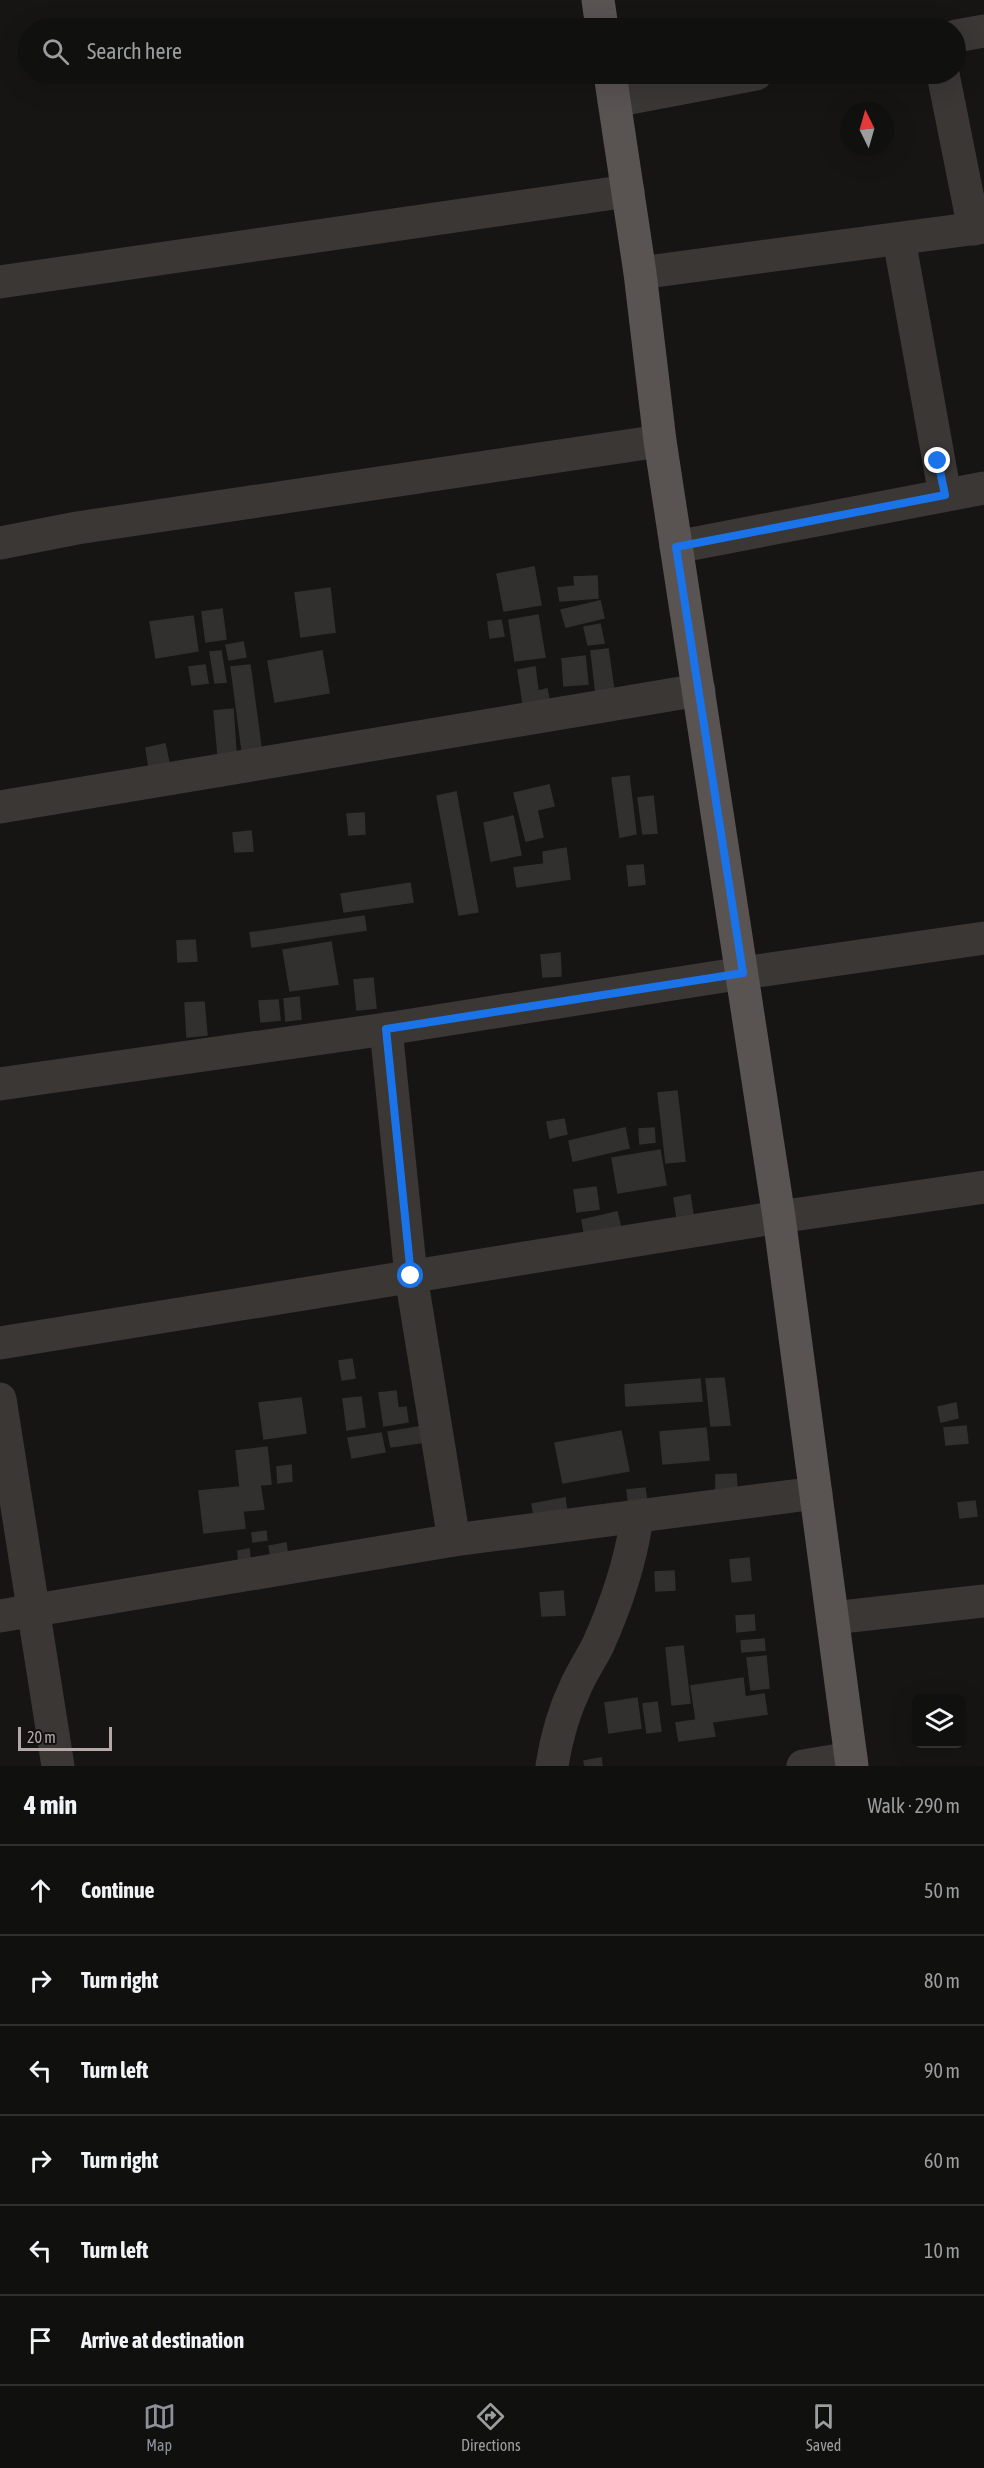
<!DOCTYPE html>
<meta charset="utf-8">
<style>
body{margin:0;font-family:"Asap Condensed",sans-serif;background:#1e1e1d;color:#f1f3f6}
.controls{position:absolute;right:18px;bottom:18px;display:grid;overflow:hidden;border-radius:9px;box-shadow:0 6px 24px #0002}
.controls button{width:54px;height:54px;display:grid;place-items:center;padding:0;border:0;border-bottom:2px solid #30302f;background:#10100f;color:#f1f3f6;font:30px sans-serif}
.compass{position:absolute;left:840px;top:102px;width:54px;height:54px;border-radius:50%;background:#10100f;box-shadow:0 6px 24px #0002;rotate:355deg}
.scale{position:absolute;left:18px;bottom:15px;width:94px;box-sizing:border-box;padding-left:6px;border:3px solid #b5a9a7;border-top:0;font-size:16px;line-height:21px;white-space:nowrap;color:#b5a9a7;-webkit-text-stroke:4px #11100f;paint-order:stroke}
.stop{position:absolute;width:18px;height:18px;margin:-14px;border:4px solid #1a73e8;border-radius:50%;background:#fff}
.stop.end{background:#1a73e8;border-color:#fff;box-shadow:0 2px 6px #0008}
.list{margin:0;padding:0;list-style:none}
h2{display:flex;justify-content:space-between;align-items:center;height:78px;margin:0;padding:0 24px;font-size:26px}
h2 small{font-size:20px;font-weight:400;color:#9c9d9e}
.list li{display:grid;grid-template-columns:39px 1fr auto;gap:18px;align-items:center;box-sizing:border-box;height:90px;padding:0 24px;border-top:2px solid #30302f}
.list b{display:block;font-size:22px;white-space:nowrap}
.list em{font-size:20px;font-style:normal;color:#9c9d9e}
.icon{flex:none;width:33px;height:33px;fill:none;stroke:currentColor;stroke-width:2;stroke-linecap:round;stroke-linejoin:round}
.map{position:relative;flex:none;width:984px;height:1766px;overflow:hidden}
.search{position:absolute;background:#10100f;box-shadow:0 6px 24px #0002;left:18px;right:18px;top:18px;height:66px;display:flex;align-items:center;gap:15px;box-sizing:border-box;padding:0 21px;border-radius:33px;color:#9c9d9e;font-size:22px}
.sheet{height:618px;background:#10100f}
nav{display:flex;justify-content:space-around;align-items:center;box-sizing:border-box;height:84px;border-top:2px solid #30302f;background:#10100f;font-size:16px;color:#9c9d9e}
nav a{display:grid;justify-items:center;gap:3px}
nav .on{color:#8c9099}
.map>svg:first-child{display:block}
</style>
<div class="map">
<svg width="984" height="1766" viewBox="0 0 984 1766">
<rect width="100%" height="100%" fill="#161514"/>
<g fill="#31302f" stroke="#31302e" stroke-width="1.5">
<path d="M534 567 541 605 504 611 497 574Z"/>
<path d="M597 576 598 598 560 601 558 588 575 586 574 577Z"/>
<path d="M330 588 335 632 301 637 295 593Z"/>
<path d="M600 601 604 618 566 627 561 610Z"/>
<path d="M222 609 226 639 206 642 202 612Z"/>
<path d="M538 615 545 657 515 661 509 620Z"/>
<path d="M193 616 198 651 156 658 150 622Z"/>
<path d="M501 620 504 636 490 638 488 622Z"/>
<path d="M600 624 604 643 588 645 584 627Z"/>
<path d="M243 642 246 657 229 660 226 645Z"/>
<path d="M608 649 614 691 596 693 591 651Z"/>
<path d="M221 651 226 682 215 683 210 652Z"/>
<path d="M322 651 329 693 275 702 268 661Z"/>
<path d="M585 656 588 684 564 686 562 659Z"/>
<path d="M205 665 208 683 192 685 189 667Z"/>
<path d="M250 665 261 747 242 750 231 667Z"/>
<path d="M535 667 538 691 547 689 550 705 524 710 518 670Z"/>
<path d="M233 709 236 753 218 754 214 711Z"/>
<path d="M165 744 169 763 149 767 146 748Z"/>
<path d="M629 776 636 834 620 837 612 778Z"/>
<path d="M549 785 554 806 537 810 543 837 526 841 514 793Z"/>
<path d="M456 792 478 912 459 915 437 796Z"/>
<path d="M653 796 657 833 643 834 638 798Z"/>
<path d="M364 813 365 834 349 835 347 814Z"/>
<path d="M513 816 521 855 491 861 484 823Z"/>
<path d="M251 831 253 851 235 852 233 833Z"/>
<path d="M566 848 570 879 517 887 514 868 544 864 543 852Z"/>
<path d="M643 865 645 884 629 886 627 866Z"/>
<path d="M410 883 413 902 344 912 341 894Z"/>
<path d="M364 916 366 930 252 947 250 933Z"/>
<path d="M195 940 197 961 178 962 177 941Z"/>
<path d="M331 942 338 984 290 991 283 950Z"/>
<path d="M560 953 561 976 543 977 541 955Z"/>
<path d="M373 978 376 1008 357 1010 354 980Z"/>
<path d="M299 997 301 1019 286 1021 284 999Z"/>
<path d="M278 1000 280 1020 261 1022 259 1001Z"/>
<path d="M204 1002 207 1035 187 1037 185 1003Z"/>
<path d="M677 1091 685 1161 666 1163 658 1093Z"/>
<path d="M564 1119 567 1134 550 1138 547 1122Z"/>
<path d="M625 1128 629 1148 573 1161 569 1141Z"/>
<path d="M654 1128 655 1142 640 1144 639 1129Z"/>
<path d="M660 1150 666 1185 618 1193 612 1158Z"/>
<path d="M596 1187 599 1209 577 1212 574 1190Z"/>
<path d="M690 1195 693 1214 677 1217 674 1198Z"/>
<path d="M617 1212 621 1229 585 1237 582 1220Z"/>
<path d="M352 1359 355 1378 342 1380 339 1361Z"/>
<path d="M724 1378 730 1425 711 1426 706 1379Z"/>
<path d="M700 1379 702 1401 626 1406 625 1385Z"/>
<path d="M396 1391 398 1408 406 1407 408 1422 384 1426 379 1393Z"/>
<path d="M361 1397 365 1427 347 1430 343 1399Z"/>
<path d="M301 1398 306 1433 264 1439 259 1403Z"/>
<path d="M956 1403 958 1418 941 1422 938 1407Z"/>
<path d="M423 1426 425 1442 391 1447 388 1432Z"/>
<path d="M966 1426 968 1443 946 1445 944 1428Z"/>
<path d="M706 1428 709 1460 663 1464 660 1432Z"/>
<path d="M621 1431 629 1471 563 1483 555 1443Z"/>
<path d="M381 1433 385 1452 352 1458 348 1438Z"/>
<path d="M267 1447 271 1484 260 1485 264 1509 243 1511 245 1528 204 1533 199 1491 240 1487 236 1451Z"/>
<path d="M291 1465 292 1481 278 1483 277 1467Z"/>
<path d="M736 1474 737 1489 716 1490V1475Z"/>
<path d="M645 1488 647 1504 629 1506 627 1490Z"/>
<path d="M565 1498 567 1514 535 1520 532 1504Z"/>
<path d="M975 1501 977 1516 960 1518 958 1503Z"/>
<path d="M266 1531 267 1540 253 1542 252 1533Z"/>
<path d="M286 1543 288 1559 272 1562 269 1546Z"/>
<path d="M249 1549 251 1565 239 1566 238 1551Z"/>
<path d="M749 1558 751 1580 732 1582 730 1560Z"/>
<path d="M674 1571 675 1590 656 1591 655 1572Z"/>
<path d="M563 1591 565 1615 542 1616 540 1593Z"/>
<path d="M754 1615 755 1630 737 1632 736 1616Z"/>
<path d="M764 1639 765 1650 742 1652 741 1641Z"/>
<path d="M683 1646 690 1703 672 1705 666 1648Z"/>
<path d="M766 1656 769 1688 751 1690 747 1658Z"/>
<path d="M743 1678 745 1697 764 1694 767 1714 712 1722 715 1736 679 1741 676 1723 696 1720 691 1686Z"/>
<path d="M637 1698 641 1728 609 1733 605 1703Z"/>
<path d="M657 1702 661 1731 647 1733 643 1704Z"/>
<path d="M601 1758 602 1766H585L584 1761Z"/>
</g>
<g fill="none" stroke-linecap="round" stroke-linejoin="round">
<g stroke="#3a3735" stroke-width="33">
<path d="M956 36 984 31"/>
<path d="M943 74 974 229"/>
<path d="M614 101 756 74"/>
<path d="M899 239 945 495"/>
<path d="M640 273 984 227"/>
<path d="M0 282 628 191"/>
<path d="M0 543 77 528 660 441"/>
<path d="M676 547 984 488"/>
<path d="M0 807 699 690"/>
<path d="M386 1029 411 1276 454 1540"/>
<path d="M0 1084 386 1029 743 973 984 938"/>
<path d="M0 1343 779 1217 984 1187"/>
<path d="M0 1399 58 1766"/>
<path d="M0 1616 454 1540 816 1493"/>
<path d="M833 1618 984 1601"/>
<path d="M552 1766C556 1739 564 1711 576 1686 582 1672 591 1659 598 1645 616 1605 631 1561 637 1517"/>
<path d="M803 1766 851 1758"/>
</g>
<g stroke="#595352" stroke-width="33">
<path d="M598 0 602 28"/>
<path d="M610 74 640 273 660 441 779 1217 852 1766"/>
</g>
</g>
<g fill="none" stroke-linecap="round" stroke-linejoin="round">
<path stroke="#1a73e8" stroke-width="8" d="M411 1276 386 1029 743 973 676 547 945 495 938 461"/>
</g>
</svg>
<div class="controls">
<button><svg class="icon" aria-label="layers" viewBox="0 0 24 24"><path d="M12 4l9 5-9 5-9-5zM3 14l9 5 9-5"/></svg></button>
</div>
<svg class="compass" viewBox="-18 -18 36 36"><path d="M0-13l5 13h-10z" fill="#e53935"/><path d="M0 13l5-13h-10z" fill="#9c9d9e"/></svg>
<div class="scale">20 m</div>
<div class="stop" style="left:411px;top:1276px"></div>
<div class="stop end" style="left:938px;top:461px"></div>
<div class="search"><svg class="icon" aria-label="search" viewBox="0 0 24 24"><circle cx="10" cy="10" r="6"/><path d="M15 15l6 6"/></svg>Search here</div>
</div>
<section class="sheet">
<h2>4 min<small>Walk · 290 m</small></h2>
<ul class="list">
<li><svg class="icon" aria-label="ahead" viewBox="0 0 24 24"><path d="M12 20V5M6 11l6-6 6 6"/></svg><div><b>Continue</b></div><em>50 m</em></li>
<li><svg class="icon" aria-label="right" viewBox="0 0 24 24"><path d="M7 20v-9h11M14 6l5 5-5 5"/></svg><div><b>Turn right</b></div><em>80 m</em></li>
<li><svg class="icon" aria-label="left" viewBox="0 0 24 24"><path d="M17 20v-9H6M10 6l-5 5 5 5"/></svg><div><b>Turn left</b></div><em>90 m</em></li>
<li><svg class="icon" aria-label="right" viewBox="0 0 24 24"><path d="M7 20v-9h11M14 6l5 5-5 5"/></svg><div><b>Turn right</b></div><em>60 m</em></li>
<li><svg class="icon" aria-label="left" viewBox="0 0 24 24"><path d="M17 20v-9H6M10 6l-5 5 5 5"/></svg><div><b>Turn left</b></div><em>10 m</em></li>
<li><svg class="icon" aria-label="arrive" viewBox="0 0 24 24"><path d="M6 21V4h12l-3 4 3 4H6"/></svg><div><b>Arrive at destination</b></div></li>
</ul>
</section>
<nav>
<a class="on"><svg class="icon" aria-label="map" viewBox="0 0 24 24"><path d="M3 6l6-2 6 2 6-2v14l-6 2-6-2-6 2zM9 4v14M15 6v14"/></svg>Map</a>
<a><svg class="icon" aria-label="directions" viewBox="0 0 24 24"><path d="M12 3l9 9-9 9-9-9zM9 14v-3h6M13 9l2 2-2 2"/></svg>Directions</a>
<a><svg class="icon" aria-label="saved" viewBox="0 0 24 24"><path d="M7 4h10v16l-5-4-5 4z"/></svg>Saved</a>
</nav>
